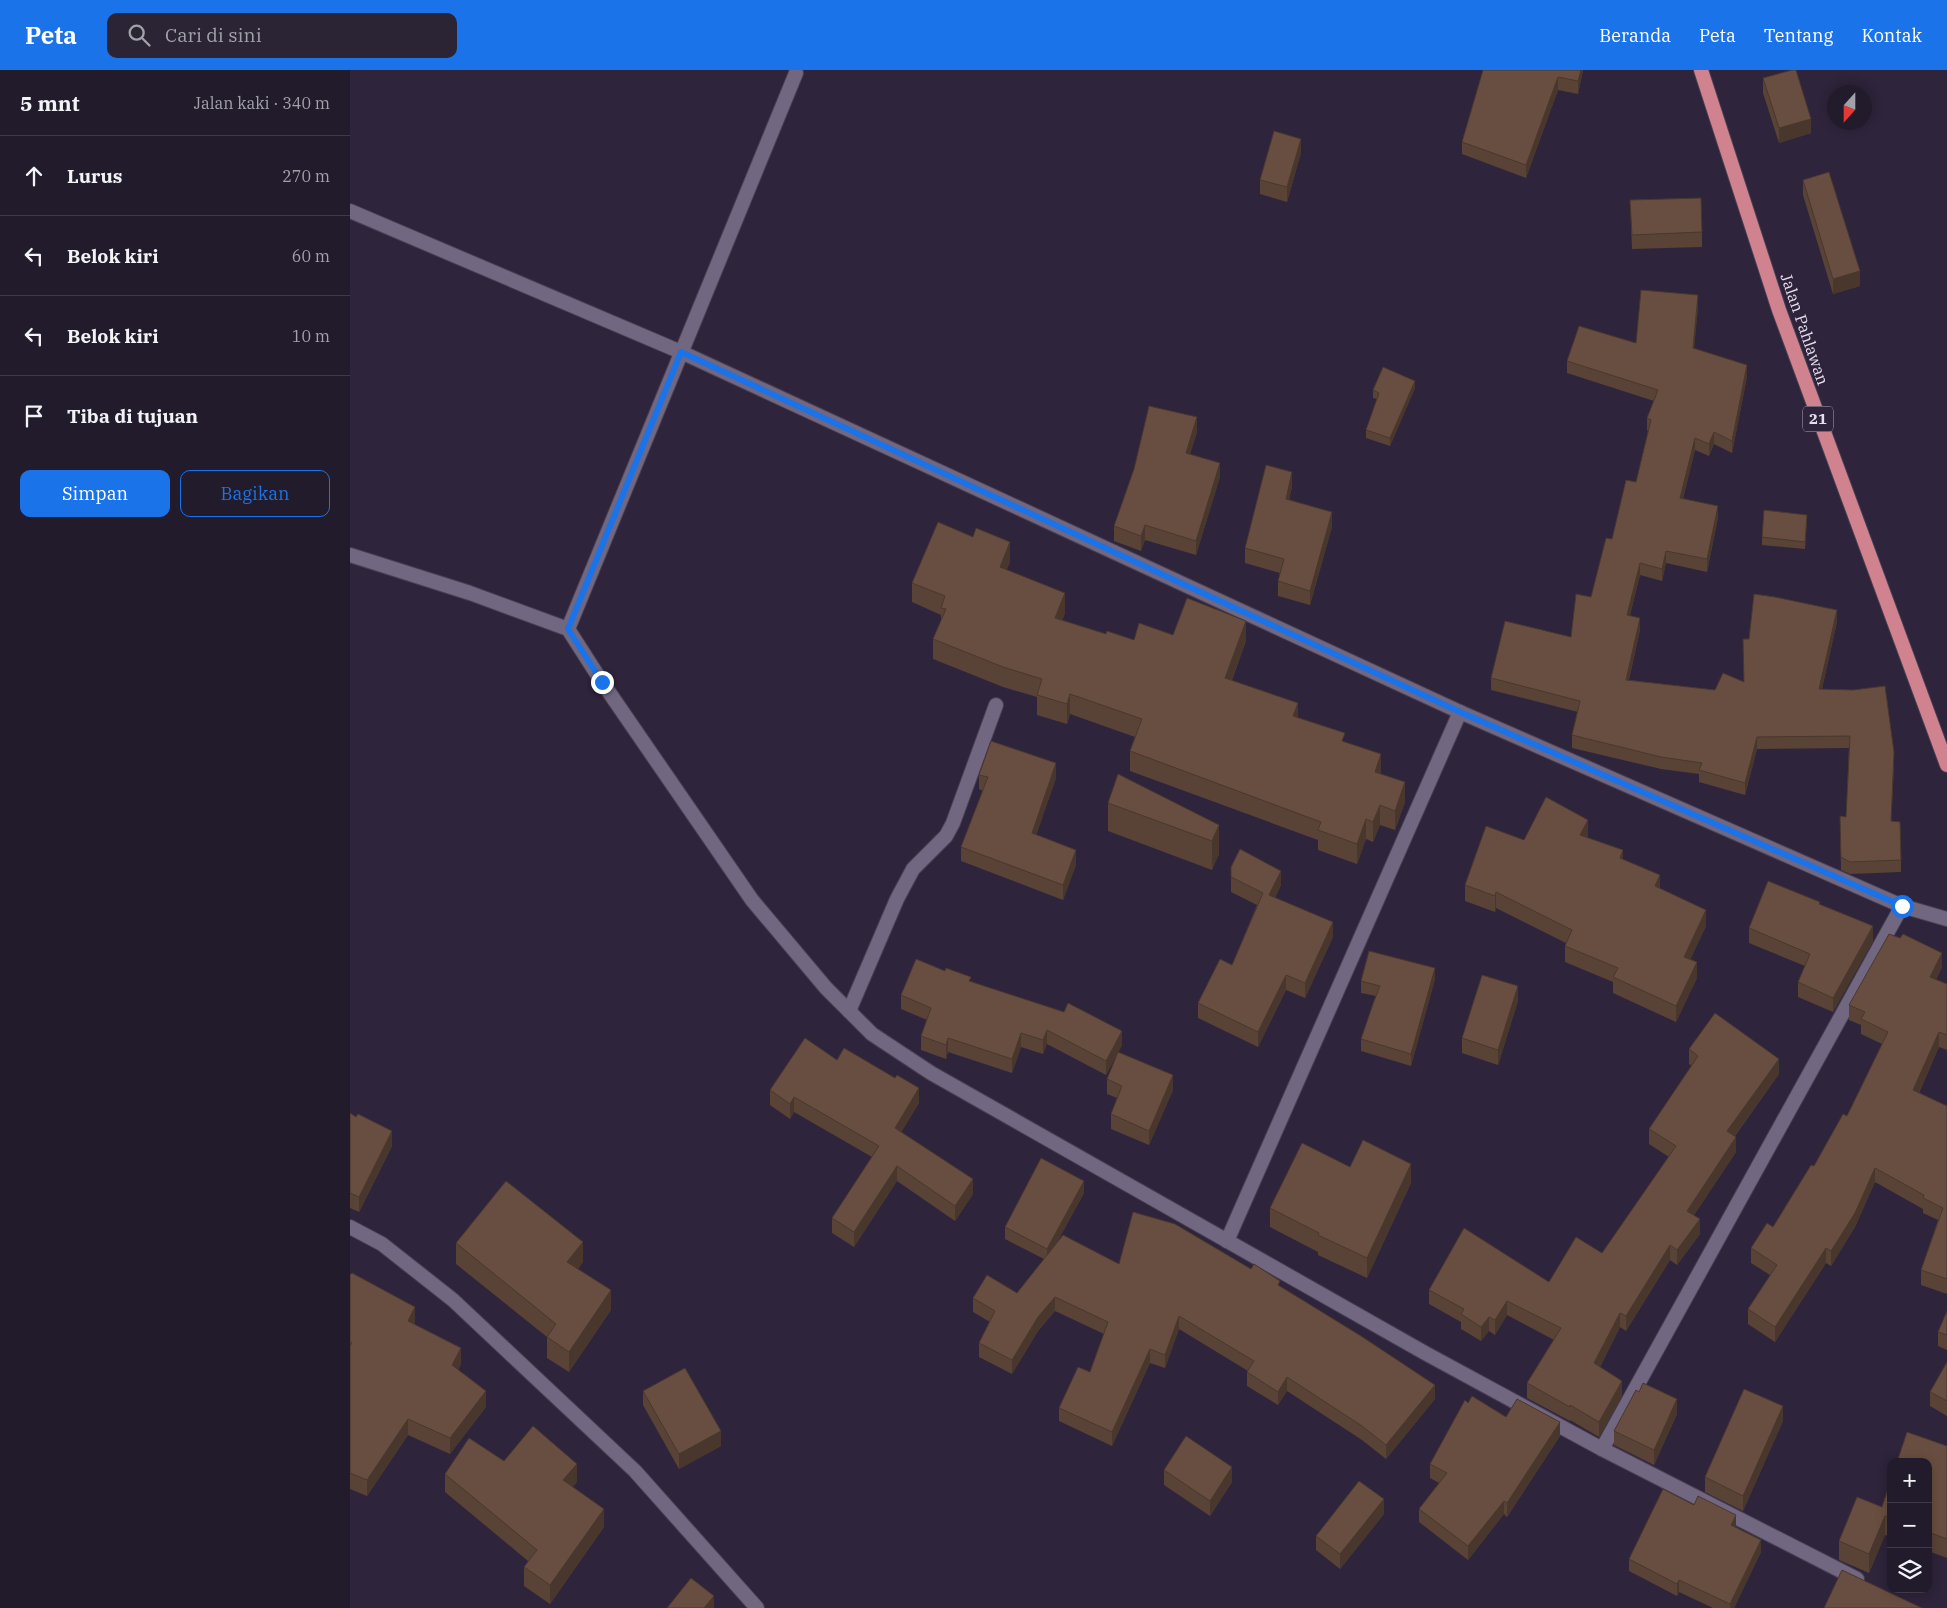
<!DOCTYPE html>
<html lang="id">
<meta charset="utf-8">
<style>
body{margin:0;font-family:"IBM Plex Serif",serif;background:#2a2434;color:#f1f3f6}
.controls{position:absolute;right:15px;bottom:15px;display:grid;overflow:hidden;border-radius:10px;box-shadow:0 2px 12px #0003}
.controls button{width:45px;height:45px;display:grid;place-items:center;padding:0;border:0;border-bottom:1px solid #3f3948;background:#221b2c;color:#f1f3f6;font:25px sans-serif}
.compass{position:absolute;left:1477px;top:15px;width:45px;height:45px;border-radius:50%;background:#221b2c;box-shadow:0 2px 12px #0003;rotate:201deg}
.stop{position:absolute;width:15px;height:15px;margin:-11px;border:4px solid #1a73e8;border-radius:50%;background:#fff}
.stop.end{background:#1a73e8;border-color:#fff;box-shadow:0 1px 5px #0008}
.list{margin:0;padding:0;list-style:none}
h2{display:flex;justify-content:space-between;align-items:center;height:65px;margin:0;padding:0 20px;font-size:21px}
h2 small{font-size:16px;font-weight:400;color:#a2a1a9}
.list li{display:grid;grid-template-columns:32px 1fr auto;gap:15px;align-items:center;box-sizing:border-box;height:80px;padding:0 20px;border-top:1px solid #3f3948}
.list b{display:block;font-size:19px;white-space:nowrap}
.list em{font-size:16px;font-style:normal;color:#a2a1a9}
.actions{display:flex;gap:10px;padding:15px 20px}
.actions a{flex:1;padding:11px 0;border:1px solid #1a73e8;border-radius:10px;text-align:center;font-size:18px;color:#1a73e8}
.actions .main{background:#1a73e8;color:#fff}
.icon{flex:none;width:28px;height:28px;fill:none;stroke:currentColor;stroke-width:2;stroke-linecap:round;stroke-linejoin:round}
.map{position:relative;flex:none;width:1597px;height:1538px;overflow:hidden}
header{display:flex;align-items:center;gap:30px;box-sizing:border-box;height:70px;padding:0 25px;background:#1a73e8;color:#fff}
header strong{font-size:24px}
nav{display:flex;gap:28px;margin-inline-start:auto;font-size:18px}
.search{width:350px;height:45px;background:#2a2434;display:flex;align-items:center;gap:12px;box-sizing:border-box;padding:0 18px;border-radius:10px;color:#a2a1a9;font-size:19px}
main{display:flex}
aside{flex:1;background:#221b2c}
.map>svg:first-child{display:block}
</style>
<header>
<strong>Peta</strong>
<div class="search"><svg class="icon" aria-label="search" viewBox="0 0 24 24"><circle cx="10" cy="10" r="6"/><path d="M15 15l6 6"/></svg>Cari di sini</div>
<nav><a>Beranda</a><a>Peta</a><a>Tentang</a><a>Kontak</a></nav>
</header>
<main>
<aside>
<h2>5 mnt<small>Jalan kaki · 340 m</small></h2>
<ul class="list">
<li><svg class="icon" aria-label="ahead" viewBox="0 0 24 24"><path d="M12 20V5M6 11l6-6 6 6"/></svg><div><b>Lurus</b></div><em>270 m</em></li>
<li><svg class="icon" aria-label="left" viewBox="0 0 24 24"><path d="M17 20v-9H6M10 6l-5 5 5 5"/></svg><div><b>Belok kiri</b></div><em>60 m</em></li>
<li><svg class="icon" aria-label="left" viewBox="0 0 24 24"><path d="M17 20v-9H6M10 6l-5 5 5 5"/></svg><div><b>Belok kiri</b></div><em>10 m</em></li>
<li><svg class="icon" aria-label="arrive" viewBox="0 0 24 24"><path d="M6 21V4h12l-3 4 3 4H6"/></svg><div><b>Tiba di tujuan</b></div></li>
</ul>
<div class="actions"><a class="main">Simpan</a><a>Bagikan</a></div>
</aside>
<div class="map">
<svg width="1597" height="1538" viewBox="0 0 1597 1538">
<rect width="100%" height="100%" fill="#2e243b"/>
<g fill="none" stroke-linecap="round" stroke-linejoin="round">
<g stroke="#473f52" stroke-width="16">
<g id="minor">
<path d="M0 141 331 282 1110 642 1552 836 1597 849"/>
<path d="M0 485 120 523 218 559 252 612 402 830 476 918 522 964 581 1003 1075 1283 1252 1379 1507 1509"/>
<path d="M218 559 446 3"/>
<path d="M499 941 547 829 563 799 596 766 603 753 646 635"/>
<path d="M0 1157 32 1174 103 1230 285 1401 407 1538"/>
<path d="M877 1171 1110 642"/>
<path d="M1252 1379 1552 836"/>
</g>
</g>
<g stroke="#473f52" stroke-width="16">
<path id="trunk" d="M1351 0 1429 240 1597 695"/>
</g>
<use href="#minor" stroke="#726781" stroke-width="14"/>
<use href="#trunk" stroke="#d0838e" stroke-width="14"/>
</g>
<g fill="#594337">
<path d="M1131 0H1233L1228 24 1208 20 1176 108 1112 84V72L1133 0Z"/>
<path d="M1413 8 1461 63 1429 73 1413 23Z"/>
<path d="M951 83 937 132 910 124V110Z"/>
<path d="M1453 110 1510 216 1483 224 1453 125Z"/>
<path d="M1280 130 1352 162V177L1282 179Z"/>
<path d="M1348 237 1344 278 1397 307 1382 383 1364 374 1359 386 1345 380 1333 429 1368 448 1357 502 1316 493 1312 511 1290 505 1280 545 1290 560 1279 610 1365 620 1394 612 1399 569 1487 552 1472 619 1544 694 1541 751 1551 790V802L1500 804 1491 800 1490 746 1496 747 1499 678 1407 679 1395 725 1349 712V704L1311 699 1222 678V665L1228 642 1141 620V608L1221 567 1241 527 1262 469 1286 412 1298 361 1297 360V348L1304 331 1217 303V291L1286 273Z"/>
<path d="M1065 318 1040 376 1016 368V360L1027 329 1023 328V320Z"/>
<path d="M847 362 840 384 870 407 846 485 795 470 791 481 764 471V456Z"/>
<path d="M942 417 939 430 982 457 960 535 928 526V511L930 503 895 493V478Z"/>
<path d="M1457 452 1455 479 1412 475V467Z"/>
<path d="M623 467 660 492 656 500 715 543 712 551 756 564 784 570 823 565 896 571 882 610 948 648 995 672 1031 704 1055 732 1045 760 1030 755 1023 772 1016 769 1007 794 968 780V770L780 701V681L785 667 720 644 717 654 687 645V627L653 617 583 589V569L591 551V545L562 532V513Z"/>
<path d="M629 705 706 708 686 765 726 795 713 830 611 791V777L633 721 629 719Z"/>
<path d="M758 733 869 755V784L862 800 758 761Z"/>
<path d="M1238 766 1237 767 1273 789 1356 856 1340 890 1347 908 1326 952 1263 923V912L1215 892V876L1216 873 1146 838 1145 842 1115 831V815L1174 770Z"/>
<path d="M881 797 931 815 925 828 983 867 955 928 936 920 908 977 848 948V933L882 895 907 835 881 822Z"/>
<path d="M1399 858 1523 871 1483 942 1448 927V912L1455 896 1399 873Z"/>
<path d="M1592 897 1586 910 1597 914V980L1589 977 1569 1023 1597 1036V1224L1571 1215V1200L1588 1150 1573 1143V1139L1525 1112 1505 1157 1481 1196 1476 1193 1425 1272 1398 1254V1239L1420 1205 1401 1193V1178L1423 1157 1464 1096 1497 1046 1532 974 1511 964V955L1499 950V935Z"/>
<path d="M1085 909 1061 996 1011 981V969L1026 926 1011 923V911Z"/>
<path d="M621 911 772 975 756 1005 697 974 693 984 671 977 662 1003 598 982 596 989 571 980V966L577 950 551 939V925Z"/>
<path d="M1168 931 1148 995 1112 983V968Z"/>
<path d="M1339 979 1429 1004 1385 1066 1386 1082 1344 1145 1350 1164 1327 1195 1320 1190 1276 1261 1270 1257 1250 1297 1272 1326 1249 1367 1220 1350V1351L1177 1328V1313L1204 1270 1157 1245 1145 1265 1139 1261 1131 1271 1111 1259V1252L1079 1234V1220L1199 1212 1252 1183 1319 1087 1299 1074V1059L1342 996 1339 994Z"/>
<path d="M487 990 569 1033 551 1062 623 1124 605 1151 547 1111 504 1177 482 1163V1148L522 1087 444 1042 440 1049 420 1035V1020Z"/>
<path d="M757 1009 823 1020 799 1075 761 1059V1044L767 1028 757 1024Z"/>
<path d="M0 1043 42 1076 9 1142 0 1138Z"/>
<path d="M1000 1097 1061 1113 1017 1208 968 1185V1182L920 1157V1138Z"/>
<path d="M734 1123 706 1174 769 1194 930 1217 1085 1329 1036 1389 1012 1370 937 1321 928 1335 897 1316V1302L898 1301 829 1259 815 1298 800 1293 762 1376 709 1351V1338L740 1302 754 1264 705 1241 688 1261 662 1304 629 1287V1273L640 1252 623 1242V1228L667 1223 694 1189 655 1169V1157Z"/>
<path d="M106 1173 233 1192 228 1199 261 1240 219 1302 197 1288V1267L106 1194Z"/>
<path d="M0 1205 65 1253 64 1254 111 1294 108 1300 136 1337 100 1384 58 1365 17 1426 0 1419Z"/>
<path d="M1597 1241V1280L1588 1276V1262Z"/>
<path d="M1597 1292V1346L1580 1336V1322Z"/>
<path d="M293 1321 371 1376 329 1399 293 1335Z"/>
<path d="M1118 1333 1156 1347 1210 1366 1157 1447 1154 1444 1118 1490 1069 1452V1439L1089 1413 1080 1408V1394Z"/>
<path d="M1327 1344 1304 1395 1264 1375V1361Z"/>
<path d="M1433 1351 1393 1441 1355 1422V1407Z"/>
<path d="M1597 1376V1488L1578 1481V1392Z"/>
<path d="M154 1391 227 1412 223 1417 254 1457 200 1534 174 1516V1497L178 1491 95 1422V1404Z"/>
<path d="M814 1400 882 1412 860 1446 814 1415Z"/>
<path d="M1541 1410V1467L1535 1465 1519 1503 1489 1490V1471L1532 1437Z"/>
<path d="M1034 1444 990 1499 966 1480V1466Z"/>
<path d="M1386 1458 1411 1482 1384 1538H1363L1329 1522 1327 1526 1279 1501V1489Z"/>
</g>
<g fill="#49372d">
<path d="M1231 0H1233L1228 24V11Z"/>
<path d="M1208 7V20L1176 108V95Z"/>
<path d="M1461 49V63L1429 73V58Z"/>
<path d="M951 69V83L937 132V117Z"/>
<path d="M1510 201V216L1483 224V209Z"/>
<path d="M1348 225V237L1343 290V278Z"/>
<path d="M1397 295V307L1382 383V371Z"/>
<path d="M1065 311V318L1040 376V368Z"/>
<path d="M847 347V362L836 397V383Z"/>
<path d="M1364 362V374L1359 386V374Z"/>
<path d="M1345 368V380L1330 440V428Z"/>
<path d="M870 393V407L846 485V471Z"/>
<path d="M942 402V417L936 443V429Z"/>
<path d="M1368 436V448L1357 502V489Z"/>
<path d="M982 442V457L960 535V521Z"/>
<path d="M795 455V470L791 481V466Z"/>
<path d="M660 472V492L650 517V497Z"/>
<path d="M1316 481V493L1312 511V499Z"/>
<path d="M1290 493V505L1277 557V545Z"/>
<path d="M715 523V543L705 568V548Z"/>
<path d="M1487 540V552L1469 631V619Z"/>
<path d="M1290 548V560L1276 622V610Z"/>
<path d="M896 551V571L875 627V608Z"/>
<path d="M720 624V644L717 654V634Z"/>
<path d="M948 633V653L943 646Z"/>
<path d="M1407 667V679L1395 725V713Z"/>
<path d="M1544 682V694L1541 763V751Z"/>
<path d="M1031 684V704L1025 702Z"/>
<path d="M706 693V708L682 778V763Z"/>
<path d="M1055 712V732L1045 760V741Z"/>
<path d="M1030 735V755L1023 772V752Z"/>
<path d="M1016 749V769L1007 794V774Z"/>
<path d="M1238 750V766L1230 781V765Z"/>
<path d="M869 755V784L862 800V771Z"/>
<path d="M726 780V795L713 830V815Z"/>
<path d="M1273 780V796L1270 788Z"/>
<path d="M931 801V815L919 840V825Z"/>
<path d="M1310 805V821L1305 816Z"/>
<path d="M1146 822V838L1145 842V826Z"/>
<path d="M1356 840V856L1334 903V887Z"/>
<path d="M983 852V867L955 928V913Z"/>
<path d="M1523 856V871L1483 942V928Z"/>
<path d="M1592 883V897L1580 922V907Z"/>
<path d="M1347 892V908L1326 952V936Z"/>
<path d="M1085 898V909L1061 996V984Z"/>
<path d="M936 905V920L908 977V962Z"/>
<path d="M1168 916V931L1148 995V980Z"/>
<path d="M697 960V974L693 984V970Z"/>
<path d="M772 961V975L756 1005V991Z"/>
<path d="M1589 962V977L1563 1035V1020Z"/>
<path d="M671 963V977L662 1003V989Z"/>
<path d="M598 968V982L596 989V975Z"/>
<path d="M1429 989V1004L1377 1076V1061Z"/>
<path d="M823 1005V1020L799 1075V1061Z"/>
<path d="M569 1018V1033L545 1073V1058Z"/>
<path d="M444 1027V1042L440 1049V1034Z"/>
<path d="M42 1061V1076L9 1142V1127Z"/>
<path d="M1386 1067V1082L1337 1156V1141Z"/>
<path d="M1061 1094V1113L1017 1208V1188Z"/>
<path d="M547 1096V1111L504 1177V1162Z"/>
<path d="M1525 1098V1112L1505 1157 1481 1196V1181Z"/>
<path d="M623 1109V1124L605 1151V1136Z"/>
<path d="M734 1111V1123L697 1191V1179Z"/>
<path d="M1350 1149V1164L1327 1195V1180Z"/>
<path d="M233 1172V1192L217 1212V1192Z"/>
<path d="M1320 1175V1190L1276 1261V1246Z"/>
<path d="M1476 1178V1193L1425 1272V1257Z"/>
<path d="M261 1220V1240L219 1302V1282Z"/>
<path d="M705 1227V1241L688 1261 662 1304V1290L688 1247Z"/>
<path d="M1157 1231V1245L1145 1265V1250Z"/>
<path d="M65 1237V1253L58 1267V1251Z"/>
<path d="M1270 1243V1257L1244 1308V1293Z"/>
<path d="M829 1246V1259L815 1298V1285Z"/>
<path d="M1139 1247V1261L1131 1271V1257Z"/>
<path d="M111 1278V1294L102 1311V1295Z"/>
<path d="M800 1279V1293L762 1376V1362Z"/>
<path d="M937 1307V1321L928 1335V1322Z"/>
<path d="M1272 1311V1326L1249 1367V1352Z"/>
<path d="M1085 1315V1329L1036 1389V1375Z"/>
<path d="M136 1321V1337L100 1384V1368Z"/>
<path d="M1327 1329V1344L1304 1395V1380Z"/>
<path d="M1433 1336V1351L1393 1441V1426Z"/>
<path d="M58 1349V1365L17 1426V1410Z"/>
<path d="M1210 1352V1366L1157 1447V1433Z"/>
<path d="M371 1361V1376L329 1399V1384Z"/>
<path d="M227 1394V1412L213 1428V1410Z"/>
<path d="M882 1397V1412L860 1446V1431Z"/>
<path d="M1034 1429V1444L990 1499V1484Z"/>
<path d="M1154 1431V1444L1118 1490V1476Z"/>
<path d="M254 1439V1457L200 1534V1515Z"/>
<path d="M1386 1445V1457L1381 1455Z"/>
<path d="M1535 1446V1465L1519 1503V1484Z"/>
<path d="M1411 1470V1482L1384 1538H1380V1534Z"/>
<path d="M1329 1510V1522L1327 1526V1514Z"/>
<path d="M364 1526V1538H354Z"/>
</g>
<g fill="#684e40" stroke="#49372d">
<path d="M1133 0H1231L1228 11 1208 7 1176 95 1112 72Z"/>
<path d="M1442 0H1446L1461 49 1429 58 1413 8Z"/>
<path d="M924 61 951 69 937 117 910 110Z"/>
<path d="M1479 102 1510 201 1483 209 1453 110Z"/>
<path d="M1351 128 1352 162 1282 165 1280 130Z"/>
<path d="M1291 220 1348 225 1343 278 1397 295 1382 371 1364 362 1359 374 1345 368 1330 428 1368 436 1357 489 1316 481 1312 499 1290 493 1277 545 1290 548 1276 610 1365 620 1373 603 1394 612 1393 569H1399L1404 524 1425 527 1487 540 1469 619 1503 620 1535 616 1544 682 1541 751 1550 752 1551 790 1500 792 1491 787 1490 746 1496 747 1500 666 1407 667 1395 713 1349 700 1352 693 1311 687 1222 665 1230 631 1141 608 1155 551 1221 567 1226 524 1241 527 1256 468 1262 469 1276 410 1286 412 1301 350 1297 348 1308 320 1217 291 1229 256 1286 273Z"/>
<path d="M1033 297 1065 311 1040 368 1016 360 1029 323 1023 320Z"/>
<path d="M799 336 847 347 836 383 870 393 846 471 795 455 791 466 764 456 784 399Z"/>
<path d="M916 395 942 402 936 429 982 442 960 521 928 511 934 489 895 478Z"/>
<path d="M1414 440 1457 445 1455 472 1412 467Z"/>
<path d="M588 452 623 467 626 458 660 472 650 497 715 523 705 548 756 564 757 561 784 570 789 553 823 565 837 528 896 551 875 608 948 633 943 646 995 663 992 671 1031 684 1025 702 1055 712 1045 741 1030 735 1023 752 1016 749 1007 774 968 760 971 752 780 681 792 649 720 624 717 634 687 625 692 609 653 597 583 569 596 539 591 538 595 526 562 513Z"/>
<path d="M641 671 706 693 682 763 726 780 713 815 611 777 638 707 629 705Z"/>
<path d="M768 704 869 755 862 771 758 733Z"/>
<path d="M1196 727 1238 750 1230 765 1273 780 1270 788 1310 805 1305 816 1356 840 1334 887 1347 892 1326 936 1263 907 1268 898 1215 876 1222 860 1146 822 1145 826 1115 815 1136 756 1174 770Z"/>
<path d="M890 779 931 801 919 825 983 852 955 913 936 905 908 962 848 933 870 889 882 895 913 823 881 807V797Z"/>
<path d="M1418 811 1470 832 1469 834 1523 856 1483 928 1448 912 1460 884 1399 858Z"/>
<path d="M1539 864 1550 868 1553 864 1592 883 1580 907 1597 914V965L1589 962 1563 1020 1597 1036V1209L1571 1200 1593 1138 1573 1128 1574 1125 1525 1098 1505 1143 1481 1181 1476 1178 1425 1257 1398 1239 1427 1195 1401 1178 1417 1153 1423 1157 1461 1095 1464 1096 1493 1044 1497 1046 1538 962 1511 949 1515 942 1499 935Z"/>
<path d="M1019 881 1085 898 1061 984 1011 969 1024 931 1030 916 1011 911Z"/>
<path d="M566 889 595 901 596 898 621 907 619 911 714 942 718 933 772 961 756 991 697 960 693 970 671 963 662 989 598 968 596 975 571 966 581 938 551 925Z"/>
<path d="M1132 905 1168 916 1148 980 1112 968Z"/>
<path d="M1365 943 1429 989 1377 1061 1386 1067 1337 1141 1350 1149 1327 1180 1320 1175 1276 1246 1270 1243 1244 1293 1272 1311 1249 1352 1220 1335V1337L1177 1313 1211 1258 1157 1231 1145 1250 1139 1247 1131 1257 1111 1244 1114 1239 1079 1220 1114 1158 1199 1212 1226 1167 1252 1183 1326 1076 1299 1059 1348 986 1339 979Z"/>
<path d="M455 968 487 990 494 978 545 1008 547 1005 569 1018 545 1058 623 1109 605 1136 547 1096 504 1162 482 1148 529 1076 444 1027 440 1034 420 1020Z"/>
<path d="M768 982 823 1005 799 1061 761 1044 772 1016 757 1009Z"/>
<path d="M0 1043 6 1047 8 1044 42 1061 9 1127 0 1123Z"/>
<path d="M1013 1070 1061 1094 1017 1188 968 1165 969 1163 920 1138 952 1073 1000 1097Z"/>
<path d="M691 1088 734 1111 697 1179 655 1157Z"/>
<path d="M156 1111 233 1172 217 1192 261 1220 219 1282 197 1267 206 1254 106 1173Z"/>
<path d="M783 1142 825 1154 901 1199 904 1194 930 1211 928 1215 1011 1266 1085 1315 1036 1375 1012 1356 937 1307 928 1322 897 1302 904 1291 829 1246 815 1285 800 1279 762 1362 709 1338 728 1297 740 1302 758 1252 705 1227 688 1247 662 1290 629 1273 645 1241 623 1228 637 1205 667 1223 713 1165 769 1194Z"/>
<path d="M2 1203 65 1237 58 1251 111 1278 102 1295 136 1321 100 1368 58 1349 17 1410 0 1403V1276L2 1273 0 1272V1205Z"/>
<path d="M1597 1241V1265L1588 1262Z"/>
<path d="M1597 1292V1331L1580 1322Z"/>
<path d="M335 1298 371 1361 329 1384 293 1321Z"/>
<path d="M1293 1313 1327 1329 1304 1380 1264 1361 1286 1320 1289 1322Z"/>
<path d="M1394 1319 1433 1336 1393 1426 1355 1407Z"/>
<path d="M1122 1326 1156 1347 1167 1329 1210 1352 1157 1433 1154 1431 1118 1476 1069 1439 1097 1403 1080 1394 1115 1330 1118 1333Z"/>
<path d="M183 1356 227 1394 213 1410 254 1439 200 1515 174 1497 187 1480 95 1404 119 1368 154 1391Z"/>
<path d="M1557 1362 1597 1376V1469L1578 1462V1392H1547Z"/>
<path d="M836 1366 882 1397 860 1431 814 1400Z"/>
<path d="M1541 1410V1448L1535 1446 1519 1484 1489 1471 1507 1427 1532 1437Z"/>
<path d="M1009 1411 1034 1429 990 1484 966 1466Z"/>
<path d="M1313 1419 1344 1435 1348 1426 1386 1445 1381 1455 1411 1470 1380 1534 1329 1510 1327 1514 1279 1489Z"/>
<path d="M1492 1500 1572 1538H1474Z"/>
<path d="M341 1508 364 1526 354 1538H317Z"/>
</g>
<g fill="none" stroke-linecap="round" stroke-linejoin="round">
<path stroke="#1a73e8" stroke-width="6" d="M252 612 218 559 331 282 1110 642 1552 836"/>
</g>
<g text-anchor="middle" stroke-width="4" stroke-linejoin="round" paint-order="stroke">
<rect fill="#2e243b" stroke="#ada6b8" stroke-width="1" x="1453" y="336.5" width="30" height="25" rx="4"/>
<g font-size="15" font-weight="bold" fill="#e4deed">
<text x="1468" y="354">21</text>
</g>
<g font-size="16" fill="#e4deed" stroke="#2e243b">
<text transform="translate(1455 259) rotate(71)" y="6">Jalan Pahlawan</text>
</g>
</g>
</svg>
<div class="controls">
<button>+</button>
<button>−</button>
<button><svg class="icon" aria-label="layers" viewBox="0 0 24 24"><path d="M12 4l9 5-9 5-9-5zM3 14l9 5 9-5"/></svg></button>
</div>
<svg class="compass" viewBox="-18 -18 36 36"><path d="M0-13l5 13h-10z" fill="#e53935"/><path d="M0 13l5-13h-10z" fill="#a2a1a9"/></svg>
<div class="stop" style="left:1552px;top:836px"></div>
<div class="stop end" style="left:252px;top:612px"></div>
</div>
</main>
